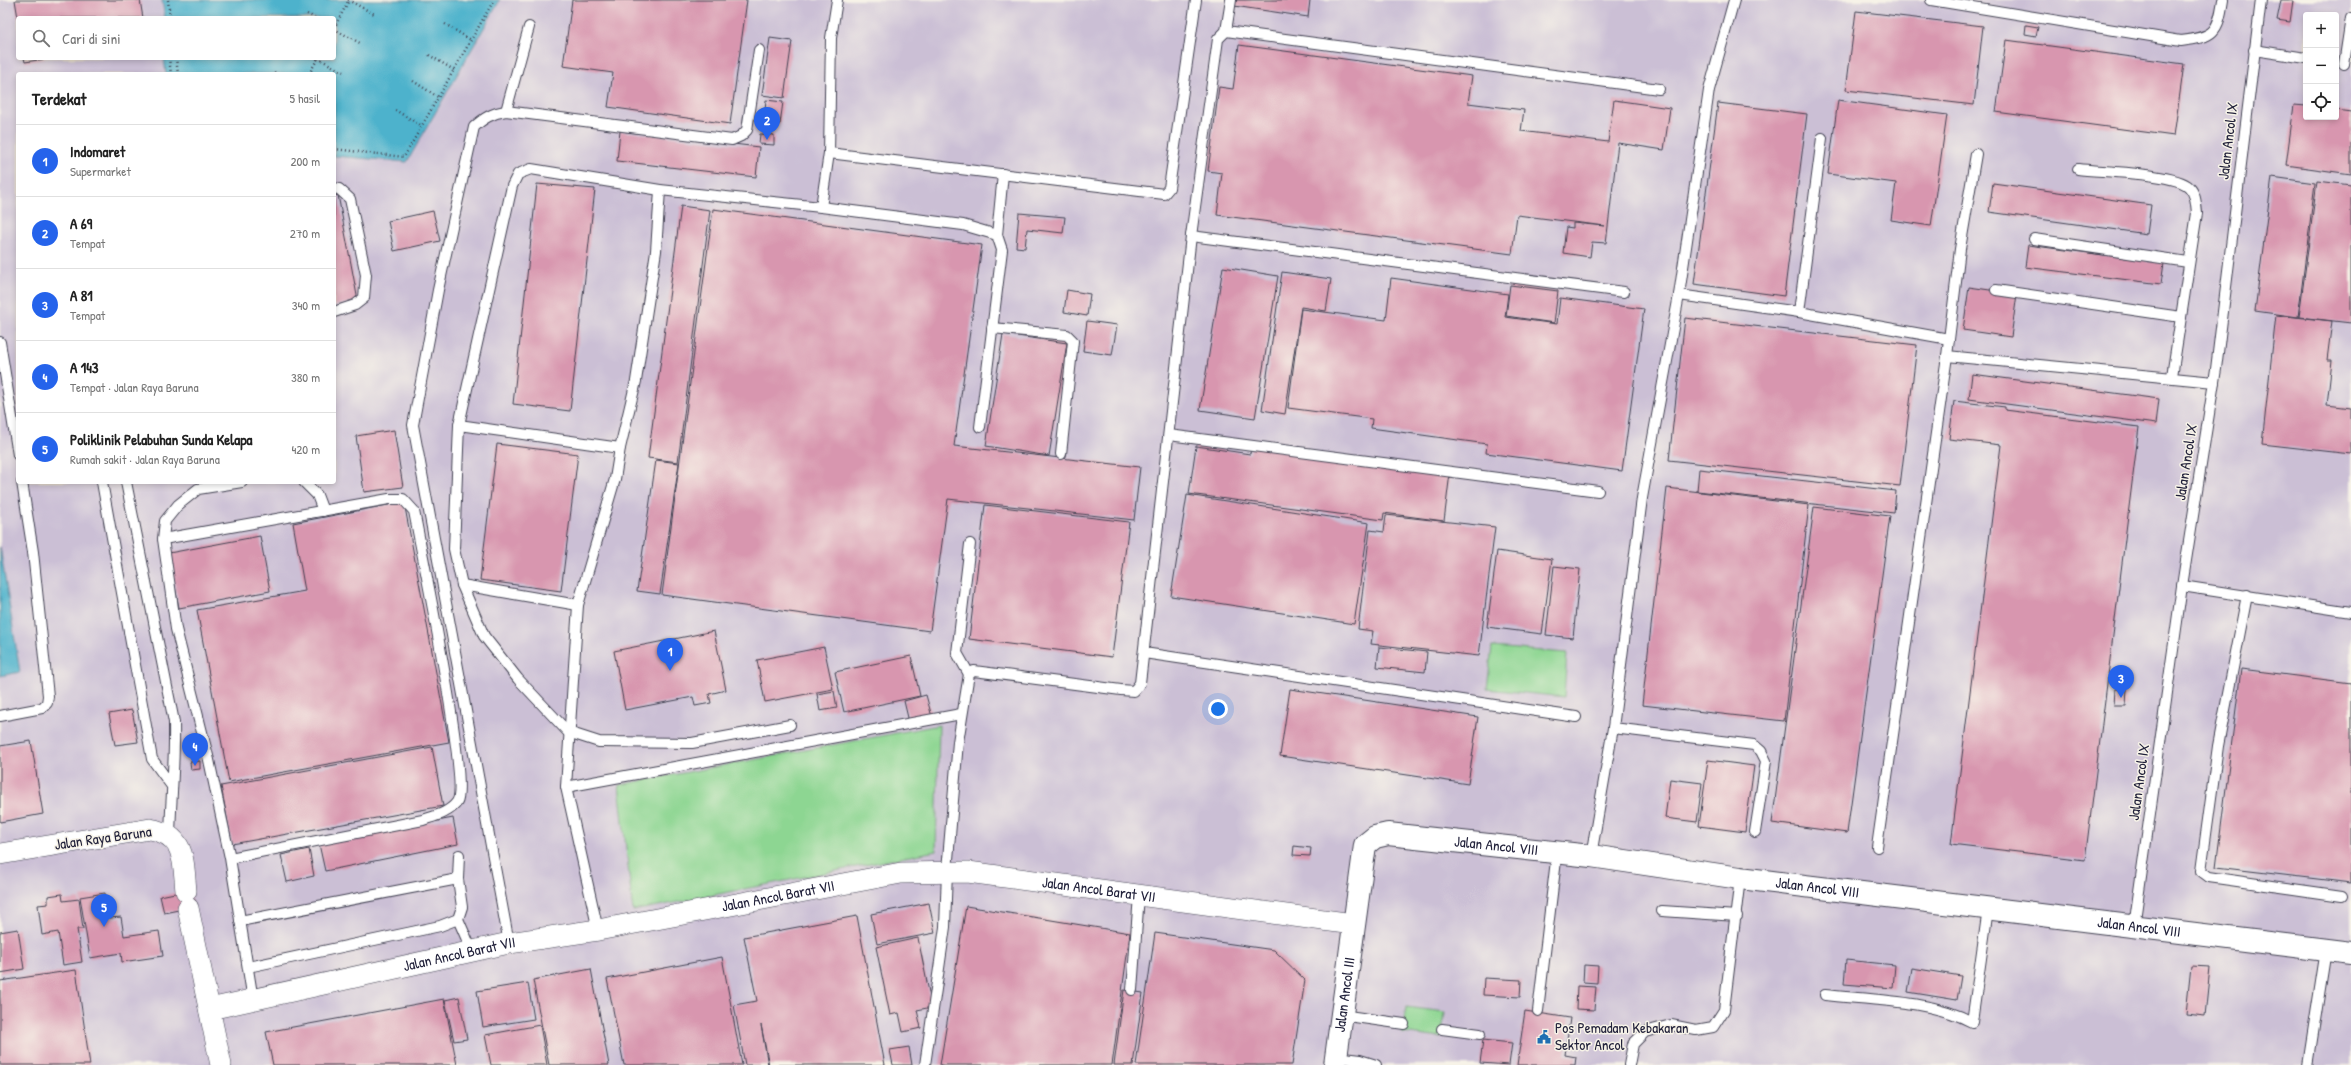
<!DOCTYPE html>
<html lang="id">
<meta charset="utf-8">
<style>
body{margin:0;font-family:"Patrick Hand",sans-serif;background:#f2f2f2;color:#222}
.controls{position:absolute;right:12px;top:12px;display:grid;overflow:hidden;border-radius:4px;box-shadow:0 2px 6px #0003}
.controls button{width:36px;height:36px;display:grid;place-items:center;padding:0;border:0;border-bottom:1px solid #e0e0e0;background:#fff;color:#222;font:20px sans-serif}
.you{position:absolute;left:1218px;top:709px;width:14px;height:14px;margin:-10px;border:3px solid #fff;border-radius:50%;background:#1a73e8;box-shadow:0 0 0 6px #1a73e833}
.badge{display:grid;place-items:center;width:26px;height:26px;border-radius:50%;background:#2563eb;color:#fff;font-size:13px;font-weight:700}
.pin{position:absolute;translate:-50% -33px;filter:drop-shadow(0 1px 2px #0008)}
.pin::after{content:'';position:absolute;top:21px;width:14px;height:12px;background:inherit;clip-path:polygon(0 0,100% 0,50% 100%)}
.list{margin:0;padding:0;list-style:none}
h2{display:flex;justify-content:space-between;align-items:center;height:52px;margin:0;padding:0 16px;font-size:17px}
h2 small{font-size:13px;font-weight:400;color:#767676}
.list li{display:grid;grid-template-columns:26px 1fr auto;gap:12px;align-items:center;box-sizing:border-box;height:72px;padding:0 16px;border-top:1px solid #e0e0e0}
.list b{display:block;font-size:15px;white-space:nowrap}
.list p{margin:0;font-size:13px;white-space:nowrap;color:#767676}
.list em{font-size:13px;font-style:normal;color:#767676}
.icon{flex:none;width:22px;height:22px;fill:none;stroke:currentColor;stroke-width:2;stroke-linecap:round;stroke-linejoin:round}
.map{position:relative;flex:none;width:2351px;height:1065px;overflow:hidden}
.search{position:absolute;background:#fff;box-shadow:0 2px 6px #0003;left:16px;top:16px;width:320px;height:44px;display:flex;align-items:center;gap:10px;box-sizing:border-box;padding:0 14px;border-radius:4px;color:#767676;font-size:15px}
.panel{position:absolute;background:#fff;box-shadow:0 2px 6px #0003;left:16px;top:72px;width:320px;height:412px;border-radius:4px}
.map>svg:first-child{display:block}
</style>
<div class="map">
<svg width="2351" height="1065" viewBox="0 0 2351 1065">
<rect width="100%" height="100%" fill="#f7f3e8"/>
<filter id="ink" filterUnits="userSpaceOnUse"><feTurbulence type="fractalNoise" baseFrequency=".025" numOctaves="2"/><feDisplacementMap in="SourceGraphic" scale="8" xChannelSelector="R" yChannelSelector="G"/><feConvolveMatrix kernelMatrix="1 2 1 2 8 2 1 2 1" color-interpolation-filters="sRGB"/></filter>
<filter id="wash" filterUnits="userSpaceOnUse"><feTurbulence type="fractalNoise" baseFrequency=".012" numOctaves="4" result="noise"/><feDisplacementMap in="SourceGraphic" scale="16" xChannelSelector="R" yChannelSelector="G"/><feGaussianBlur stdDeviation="0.9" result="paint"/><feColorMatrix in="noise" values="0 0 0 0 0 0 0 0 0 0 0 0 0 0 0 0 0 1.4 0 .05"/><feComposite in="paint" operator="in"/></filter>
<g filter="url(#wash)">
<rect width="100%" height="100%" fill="#f2e7cf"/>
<path fill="#cbbfd5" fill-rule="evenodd" d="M0 0H162L165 18H18V58H164L166 74H18V482H334V156L407 162 500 0H2351V1065H0V676L20 672 0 547ZM2306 15H2336V117H2306Z"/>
<g fill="#8dd692" stroke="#587c66">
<path d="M1492 647 1567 653 1564 697 1487 689Z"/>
<path d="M939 725 936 851 633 911 619 785Z"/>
<path d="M1406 1007 1445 1012 1441 1038 1402 1033Z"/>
</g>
<g fill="#4db2cc" stroke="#386a84">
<path d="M162 0H500L407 162 334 156V74H166L164 58H334V18H165Z"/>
<path d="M0 547 20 672 0 676Z"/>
</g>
<g id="blocks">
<g fill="#d896af">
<path d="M15 0H140L143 18H18Z"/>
<path d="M572 0H747L730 124 608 107 613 73 563 66Z"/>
<path d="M1235 0H1310L1308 17 1234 6Z"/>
<path d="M2281 0H2293L2290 22 2277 20Z"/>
<path d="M1856 11 1983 26 1974 105 1846 90Z"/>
<path d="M2026 25 2038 27 2036 36 2025 34Z"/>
<path d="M770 38 792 41 784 98 762 95Z"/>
<path d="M2006 40 2184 64 2174 136 1996 112Z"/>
<path d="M1239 45 1472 76 1468 103 1524 110 1521 131 1608 142 1614 100 1670 108 1664 150 1618 143 1606 243 1592 242 1590 257 1563 253 1566 227 1573 228V223L1605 226 1517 215 1512 254 1217 215 1222 173 1208 171 1219 87 1233 89Z"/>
<path d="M24 58H45V59L25 62Z"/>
<path d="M766 100 783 102 780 124 764 122Z"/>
<path d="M1838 100 1947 115 1931 226 1891 220 1896 183 1828 174Z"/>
<path d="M1718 103 1807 114 1784 296 1694 284Z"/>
<path d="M2294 105 2306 106V117H2336V110L2351 112V174L2286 165Z"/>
<path d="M620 131 759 147 756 177 617 161Z"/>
<path d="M760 134 774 135V145L759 144Z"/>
<path d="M2272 177 2315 183 2298 317 2255 311Z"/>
<path d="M2317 181 2351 185V323L2299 317Z"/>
<path d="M1993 183 2151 205 2147 234 1989 212Z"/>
<path d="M537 184 595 189 570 411 513 404Z"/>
<path d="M338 195 358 301 334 306V196Z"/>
<path d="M681 206 710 210 678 462 648 458Z"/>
<path d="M713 209 982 245 954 446 1140 467 1134 520 948 499 930 631 662 595Z"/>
<path d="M433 211 440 241 394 251 388 221Z"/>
<path d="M1019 213 1065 217 1063 233 1027 229 1025 248 1016 247Z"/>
<path d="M2028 245 2164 263 2161 284 2025 267Z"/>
<path d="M1223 267 1278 276 1255 418 1200 410Z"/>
<path d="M1282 272 1331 279 1326 311 1301 307 1285 414 1262 410Z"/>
<path d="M1391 278 1508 294 1505 317 1557 324 1560 298 1644 309 1622 471 1486 453 1487 444 1371 428 1372 419 1288 408 1301 309 1386 320Z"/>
<path d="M1510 285 1558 291 1554 323 1506 316Z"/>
<path d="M1969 287 2017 294 2011 337 1963 330Z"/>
<path d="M1067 290 1090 294 1087 316 1064 312Z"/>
<path d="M2276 315 2332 321 2327 360H2332L2327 405 2351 408V454L2262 444Z"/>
<path d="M1685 318 1917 345 1900 486 1669 460Z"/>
<path d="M1087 321 1117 325 1112 355 1083 351Z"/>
<path d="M1003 334 1067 343 1049 456 986 446Z"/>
<path d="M1972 374 2159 399 2156 424 1969 399Z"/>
<path d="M1954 401 2005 407V410L2139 427 2085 860 1951 844 2001 445 1949 439Z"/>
<path d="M394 430 403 487 364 492 356 436Z"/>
<path d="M497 444 578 454 561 591 480 580Z"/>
<path d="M1196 446 1250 454 1251 446 1450 473 1444 521 1384 513 1383 520 1189 494Z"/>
<path d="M656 460 679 463 660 594 637 591Z"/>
<path d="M1699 469 1896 491 1894 513 1697 491Z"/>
<path d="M1667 488 1809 505 1784 721 1642 705Z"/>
<path d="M1187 495 1369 523 1354 624 1171 596Z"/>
<path d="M404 502 449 742 229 782 197 610 305 591 293 523Z"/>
<path d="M985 505 1129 522 1112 657 969 639Z"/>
<path d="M1814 507 1890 516 1847 833 1772 823Z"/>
<path d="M1386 515 1495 527 1479 656 1371 644 1373 631 1358 629 1370 530 1384 532Z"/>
<path d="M260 536 270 591 179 608 169 553Z"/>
<path d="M1497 551 1552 559 1542 634 1487 627Z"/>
<path d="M1554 566 1580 569 1573 638 1546 635Z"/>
<path d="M714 631 726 690 709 694 711 703 695 706 693 697 625 710 614 651Z"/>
<path d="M824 647 833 689 765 702 757 660Z"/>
<path d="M1379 647 1427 652 1425 672 1377 667Z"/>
<path d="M911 656 920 696 844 712 835 672Z"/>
<path d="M2241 669 2351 683V883L2216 867Z"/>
<path d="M1290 689 1478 717 1468 784 1280 756Z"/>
<path d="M2115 689H2127L2126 706H2114Z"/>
<path d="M834 691 837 708 820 711 817 694Z"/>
<path d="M926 695 932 717 909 722 904 701Z"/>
<path d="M132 710 138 742 115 745 109 714Z"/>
<path d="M31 741 43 814 0 822V746Z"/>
<path d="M432 747 443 806 232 844 221 786Z"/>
<path d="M1708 760 1754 766 1745 832 1699 826Z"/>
<path d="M200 761V769L191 770 190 762Z"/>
<path d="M1670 779 1702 783 1697 822 1665 818Z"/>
<path d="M453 818 458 844 325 871 319 844Z"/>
<path d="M1294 846 1311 848 1310 856 1293 855Z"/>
<path d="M309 849 314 876 287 882 281 855Z"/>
<path d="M190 890 193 907 164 913 160 896Z"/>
<path d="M105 893 110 918 121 917 124 936 159 931 163 956 122 962 121 953 90 958 80 897Z"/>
<path d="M62 894 63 901 79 899 83 929H77L82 962 63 965 58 932 42 935 38 905 48 904V896Z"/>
<path d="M929 903 935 933 877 944 871 914Z"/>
<path d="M966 906 1130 933 1112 1065H940Z"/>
<path d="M857 916 885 1065H769L761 1025 768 1065H745L734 1005 757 1001 744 937Z"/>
<path d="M18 929 24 969 0 973V932Z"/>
<path d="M1155 933 1274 950 1305 980 1292 1065H1136Z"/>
<path d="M918 938 932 1007 917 1010 921 1028 903 1032 899 1013 890 1015 876 947Z"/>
<path d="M722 957 742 1065H624L607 979Z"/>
<path d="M1846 960 1895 965 1893 988 1844 984Z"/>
<path d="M1584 965 1598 966 1597 983 1583 982Z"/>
<path d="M2191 966 2210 967 2205 1016 2186 1014Z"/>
<path d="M1912 968 1961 976 1957 1000 1908 992Z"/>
<path d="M591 969 609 1065H549L533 980Z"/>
<path d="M76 970 90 1065H0V981Z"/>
<path d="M1484 978 1521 980 1520 997 1483 995Z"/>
<path d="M528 983 534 1019 483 1027 477 991Z"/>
<path d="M1577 986 1596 987 1594 1010 1576 1009Z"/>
<path d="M1124 990 1143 993 1133 1065H1114Z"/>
<path d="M459 997 467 1039 454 1041 445 1000Z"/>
<path d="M444 999 457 1065H273L266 1032Z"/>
<path d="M1525 1011 1570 1018 1565 1055 1576 1057 1575 1065H1517Z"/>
<path d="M540 1025 547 1065H491L485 1035Z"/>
<path d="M1483 1040 1512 1043 1509 1065 1480 1063Z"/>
<path d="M909 1047 912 1065H893L890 1050Z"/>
</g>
</g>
</g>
<g filter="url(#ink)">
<use href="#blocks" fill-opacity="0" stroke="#414051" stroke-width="1"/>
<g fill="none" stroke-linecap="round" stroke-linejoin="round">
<g stroke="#414051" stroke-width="12">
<g id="service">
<path d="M1931 0 2181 41C2214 37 2218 33 2223 0"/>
<path d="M1226 31 1659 89"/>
<path d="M2254 50 2306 58"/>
<path d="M2344 64 2351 18"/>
<path d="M506 111 529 27"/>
<path d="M829 153 1164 194 1169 188 1196 0"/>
<path d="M2078 169C2101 172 2175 173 2189 187 2196 194 2196 204 2197 213L2172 376"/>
<path d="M334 188 339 189 350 199 366 275 364 298 355 305 334 312"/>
<path d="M821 207 829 153 831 38 837 0"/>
<path d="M997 235 1003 174"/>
<path d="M1191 236 1624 292"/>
<path d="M2034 239 2188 262"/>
<path d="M1996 290 2181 317"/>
<path d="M1679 295 1799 312 1949 339"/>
<path d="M1799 312 1822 138"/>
<path d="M992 328 1067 335 1073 341 1061 454"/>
<path d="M0 342 18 455"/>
<path d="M1947 356 2214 382"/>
<path d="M459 425 620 448"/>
<path d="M1169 435 1598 491"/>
<path d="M102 482 152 759 171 785"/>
<path d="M126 482 174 722C175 760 171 797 170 835"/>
<path d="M304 482 317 495 323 511"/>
<path d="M163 539 165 521 178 505 198 489 242 482"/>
<path d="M462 585 454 549 459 425 512 186 518 174 531 169 660 190 821 207 963 225 997 235 1002 250 980 427"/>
<path d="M2182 586 2351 612"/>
<path d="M2247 595 2218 746 2201 871 2209 877 2342 896"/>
<path d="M578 605 462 585 484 636 518 679 568 732 599 742 692 743 790 725"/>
<path d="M1144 653 1576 717"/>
<path d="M969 674 957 653 970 544"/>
<path d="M0 716 42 708 47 703 48 696 33 552 22 482"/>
<path d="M1613 728 1754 745 1761 751 1766 761 1755 832"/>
<path d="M566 787 961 714"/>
<path d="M1877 847 1947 356 1960 249 1976 154"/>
<path d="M459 855 458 879 462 907 458 919 472 951"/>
<path d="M1591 856 1613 728 1642 498 1679 295 1709 90 1734 0"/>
<path d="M230 858 423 820C435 816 449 813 457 802 470 783 421 549 414 511L403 499H389L163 539 176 629 209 760 230 858 253 1000"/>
<path d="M1662 911 1737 916"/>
<path d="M240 921 458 879"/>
<path d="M2134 927 2182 586 2216 369 2261 0"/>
<path d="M598 930 566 787 578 605 615 479 620 448 636 381 656 251 660 190"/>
<path d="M509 943 413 425 438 290 474 127C484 118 492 113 506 111L732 140 741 136 747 130 759 50"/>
<path d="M248 967 440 926 458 919"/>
<path d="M1132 990 1139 895"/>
<path d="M1825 995C1871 1000 1931 1000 1972 1022L1988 909"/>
<path d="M1538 1011 1557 852"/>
<path d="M1341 1015 1404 1024"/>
<path d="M1442 1029 1480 1034"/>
<path d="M1335 1057 1360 1060 1376 1065"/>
<path d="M925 1065 945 927 947 871 958 742 969 674 974 671 1121 690 1134 691 1140 683 1191 236 1218 39 1226 31 1231 0"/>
<path d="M1629 1065 1633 1044 1645 1032 1671 1025 1696 1030 1713 1027 1724 1010 1740 878"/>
<path d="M2308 1065 2326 950"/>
</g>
</g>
<g stroke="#414051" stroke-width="22">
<g id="minor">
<path d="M0 854 150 829C186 835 183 861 186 891"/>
<path d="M188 908 221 1065"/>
<path id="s1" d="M210 1011 219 1007 509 943 598 930 901 873 968 872 1353 924"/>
</g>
</g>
<g stroke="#414051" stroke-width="24">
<g id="tertiary">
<path id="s2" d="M1335 1065 1365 845 1375 837 1388 834 1591 856 1740 878 2351 953"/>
</g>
</g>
<g stroke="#414051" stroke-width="2.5" stroke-dasharray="1 3" stroke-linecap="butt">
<path d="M168 0 170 18"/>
<path d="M348 0 376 15"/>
<path d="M307 14 315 18"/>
<path d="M445 24 471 40"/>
<path d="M334 28 349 0"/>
<path d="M334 29 360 43"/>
<path d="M429 55 454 70"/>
<path d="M169 58 171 74"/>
<path d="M176 58 178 74"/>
<path d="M318 58 343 72"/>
<path d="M274 72 277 74"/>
<path d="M309 74 318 58"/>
<path d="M413 81 438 97"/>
<path d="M395 110 422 126"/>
<path d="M334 149 404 157 494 0"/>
</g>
<use href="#service" stroke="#fff" stroke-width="10"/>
<use href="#minor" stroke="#fff" stroke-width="21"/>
<use href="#tertiary" stroke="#fff" stroke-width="22"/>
</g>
</g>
<defs>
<g id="civic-bare" transform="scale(1.08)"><path d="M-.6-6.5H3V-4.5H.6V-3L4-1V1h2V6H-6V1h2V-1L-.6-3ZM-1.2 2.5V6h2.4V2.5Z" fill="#1f6fb2" stroke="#f7f3e8" stroke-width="2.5" paint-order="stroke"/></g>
</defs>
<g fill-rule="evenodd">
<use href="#civic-bare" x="1544" y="1037"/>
</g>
<g text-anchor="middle" stroke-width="3" stroke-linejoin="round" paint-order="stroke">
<g font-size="15" fill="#22223b" stroke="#f7f3e8">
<text transform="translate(2228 141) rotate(-83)" y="5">Jalan Ancol IX</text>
<text transform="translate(2186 462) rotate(-81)" y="5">Jalan Ancol IX</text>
<text transform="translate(2139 782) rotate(-82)" y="5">Jalan Ancol IX</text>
<text transform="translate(103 838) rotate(-8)" y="5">Jalan Raya Baruna</text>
<text dy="5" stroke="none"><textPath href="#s2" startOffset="357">Jalan Ancol VIII</textPath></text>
<text dy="5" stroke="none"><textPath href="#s2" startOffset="681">Jalan Ancol VIII</textPath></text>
<text dy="5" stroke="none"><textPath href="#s1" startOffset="904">Jalan Ancol Barat VII</textPath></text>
<text dy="5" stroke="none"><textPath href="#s1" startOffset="580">Jalan Ancol Barat VII</textPath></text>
<text dy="5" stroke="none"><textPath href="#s2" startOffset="1005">Jalan Ancol VIII</textPath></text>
<text dy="5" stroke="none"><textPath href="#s1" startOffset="256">Jalan Ancol Barat VII</textPath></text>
<text dy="5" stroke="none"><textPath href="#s2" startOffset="71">Jalan Ancol III</textPath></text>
</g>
<g font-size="15" fill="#22223b" stroke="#f7f3e8" text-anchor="start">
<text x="1555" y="1033">Pos Pemadam Kebakaran<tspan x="1555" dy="17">Sektor Ancol</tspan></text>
</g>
</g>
</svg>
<div class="controls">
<button>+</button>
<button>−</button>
<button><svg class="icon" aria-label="locate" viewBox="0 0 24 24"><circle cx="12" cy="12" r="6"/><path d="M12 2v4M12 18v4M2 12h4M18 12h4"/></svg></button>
</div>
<div class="you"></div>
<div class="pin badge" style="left:670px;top:671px">1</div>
<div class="pin badge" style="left:767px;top:140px">2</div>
<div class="pin badge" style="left:2121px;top:698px">3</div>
<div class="pin badge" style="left:195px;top:766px">4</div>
<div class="pin badge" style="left:104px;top:927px">5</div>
<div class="search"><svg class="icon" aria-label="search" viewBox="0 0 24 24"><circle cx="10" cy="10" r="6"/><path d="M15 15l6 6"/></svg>Cari di sini</div>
<section class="panel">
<h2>Terdekat<small>5 hasil</small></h2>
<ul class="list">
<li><span class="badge">1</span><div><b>Indomaret</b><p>Supermarket</p></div><em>200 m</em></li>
<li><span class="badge">2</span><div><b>A 69</b><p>Tempat</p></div><em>270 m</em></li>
<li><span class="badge">3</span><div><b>A 81</b><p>Tempat</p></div><em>340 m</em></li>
<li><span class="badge">4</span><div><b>A 143</b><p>Tempat · Jalan Raya Baruna</p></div><em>380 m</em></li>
<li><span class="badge">5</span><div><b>Poliklinik Pelabuhan Sunda Kelapa</b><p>Rumah sakit · Jalan Raya Baruna</p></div><em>420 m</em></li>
</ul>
</section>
</div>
